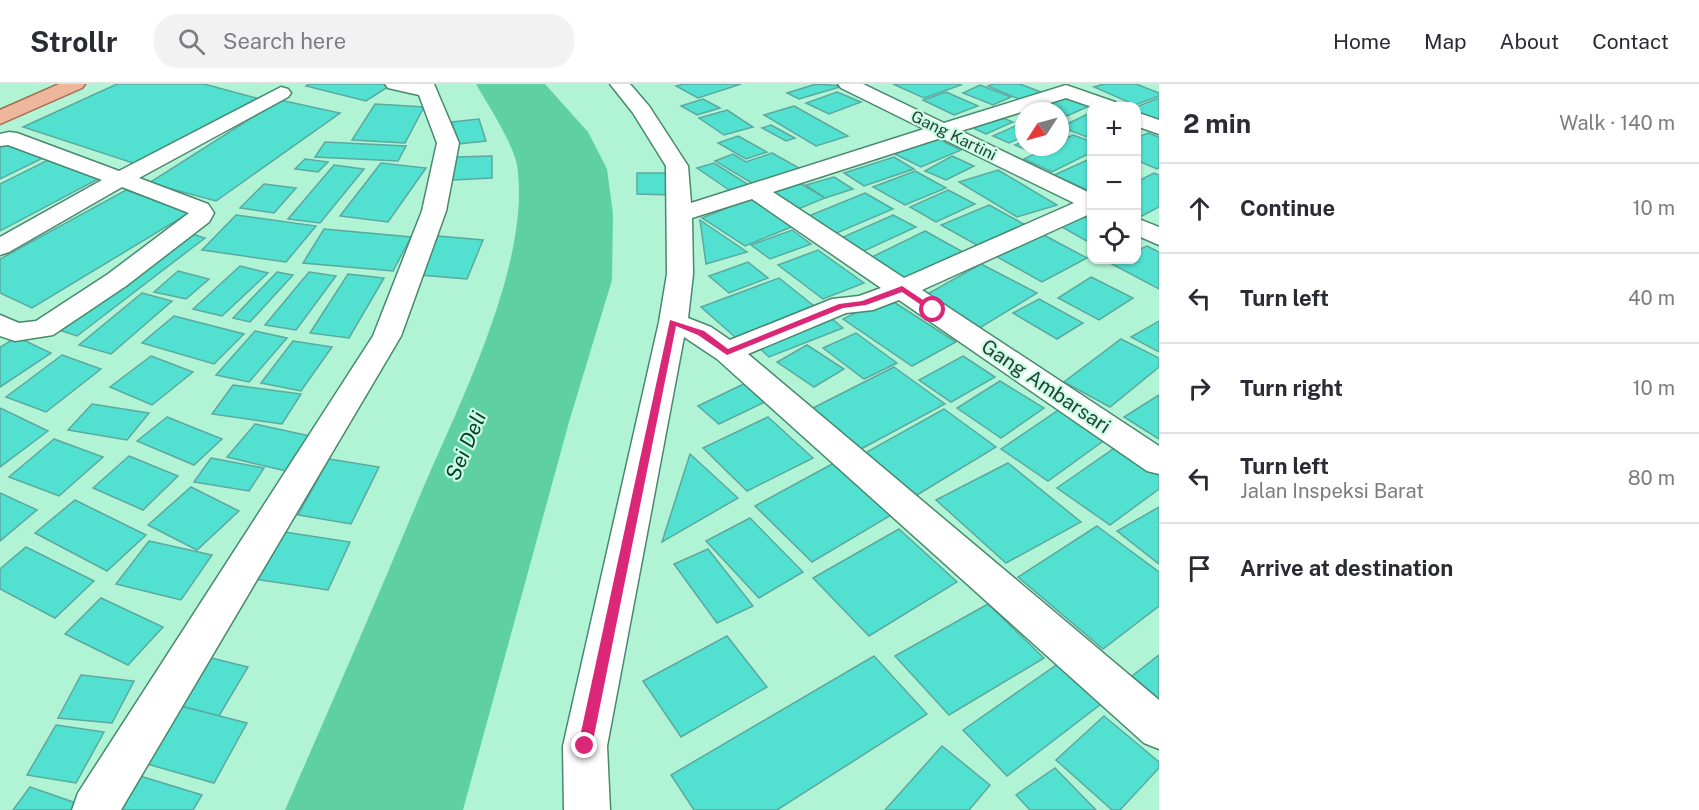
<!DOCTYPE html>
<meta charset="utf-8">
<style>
body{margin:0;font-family:"Public Sans",sans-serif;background:#f2f2f3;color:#2b2b33}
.controls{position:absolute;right:18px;top:18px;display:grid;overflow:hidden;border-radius:12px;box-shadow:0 2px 4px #0004}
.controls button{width:54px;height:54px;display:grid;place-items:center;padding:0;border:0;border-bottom:2px solid #e1e1e2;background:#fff;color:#2b2b33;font:30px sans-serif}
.compass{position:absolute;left:1015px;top:18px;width:54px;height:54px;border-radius:50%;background:#fff;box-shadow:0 2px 4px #0004;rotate:234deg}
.stop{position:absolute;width:18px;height:18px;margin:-14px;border:4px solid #db2777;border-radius:50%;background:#fff}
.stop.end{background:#db2777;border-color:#fff;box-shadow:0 2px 6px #0008}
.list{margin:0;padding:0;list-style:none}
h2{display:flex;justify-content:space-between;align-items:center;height:78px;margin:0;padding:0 24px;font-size:26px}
h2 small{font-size:20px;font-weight:400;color:#7c7c81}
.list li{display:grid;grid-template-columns:39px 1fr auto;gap:18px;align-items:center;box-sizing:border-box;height:90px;padding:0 24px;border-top:2px solid #e1e1e2}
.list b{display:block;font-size:22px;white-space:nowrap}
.list p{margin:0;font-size:20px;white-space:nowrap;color:#7c7c81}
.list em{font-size:20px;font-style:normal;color:#7c7c81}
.icon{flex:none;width:33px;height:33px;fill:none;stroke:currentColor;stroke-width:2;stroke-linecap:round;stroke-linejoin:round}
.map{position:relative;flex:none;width:1159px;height:726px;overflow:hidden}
header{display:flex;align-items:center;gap:36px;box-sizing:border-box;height:84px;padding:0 30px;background:#fff;border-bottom:2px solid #e1e1e2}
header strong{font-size:28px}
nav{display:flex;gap:33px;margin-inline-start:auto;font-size:21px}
.search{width:420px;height:54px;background:#f2f2f3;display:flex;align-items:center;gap:15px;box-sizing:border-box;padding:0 21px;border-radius:24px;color:#7c7c81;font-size:22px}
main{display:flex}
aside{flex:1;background:#fff}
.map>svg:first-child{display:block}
</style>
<header>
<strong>Strollr</strong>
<div class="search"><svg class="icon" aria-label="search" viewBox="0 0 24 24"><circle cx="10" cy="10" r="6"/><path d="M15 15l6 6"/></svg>Search here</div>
<nav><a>Home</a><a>Map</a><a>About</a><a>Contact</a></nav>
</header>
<main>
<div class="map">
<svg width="1159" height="726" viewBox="0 0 1159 726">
<rect width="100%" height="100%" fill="#b1f3d5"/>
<path fill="#5fd0a4" d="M476 0H545L588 48 607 85 613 130 612 196 569 338 463 726H285C331 621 377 515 421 409 459 320 532 177 517 81 513 59 488 21 476 0Z"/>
<g fill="#52e0d1" stroke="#5ba99f" stroke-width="1.5">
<path d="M117 0H204L260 15 139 81 23 43Z"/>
<path d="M309 0H388L391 1 366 17 306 2Z"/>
<path d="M684 0H741L698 14 676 2Z"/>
<path d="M816 0 843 2 799 15 787 9Z"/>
<path d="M893 0H958L961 1 924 14Z"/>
<path d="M993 0H1020L1041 8 1021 16 988 2Z"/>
<path d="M1104 0H1136L1159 9V12L1135 21 1094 3Z"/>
<path d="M980 1 1011 13 993 21 963 9Z"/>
<path d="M837 8 861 18 829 30 806 19Z"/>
<path d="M946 8 978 22 954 31 923 16Z"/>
<path d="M1071 10 1096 19 1067 32 1060 29V27L1042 22Z"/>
<path d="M1159 14V38L1136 29V23Z"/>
<path d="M703 15 720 24 697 31 681 22Z"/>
<path d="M280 16 340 29 216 117 149 99Z"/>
<path d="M375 20 424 23 405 59 352 56Z"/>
<path d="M794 22 848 52 816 62 764 31Z"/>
<path d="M727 26 753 43 724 51 699 34Z"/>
<path d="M1092 28V55L1061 43Z"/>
<path d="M993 30 1013 38 986 50 966 41Z"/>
<path d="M479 35 486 57 458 60 452 38Z"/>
<path d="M1024 38V52L1009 59 993 52Z"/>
<path d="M771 41 795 54 786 57 762 44Z"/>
<path d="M1148 49 1159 53V84L1157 85 1136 76V54Z"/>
<path d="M1073 51 1092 58V68L1052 88 1024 75 1049 63H1060V57Z"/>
<path d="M738 52 767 68 746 75 718 59Z"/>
<path d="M932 52 961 66 921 83 891 68Z"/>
<path d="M11 56 51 70 0 95V61Z"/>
<path d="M1024 57V63H1047L1033 69 1015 61Z"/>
<path d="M325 58 406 62 398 77 315 73Z"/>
<path d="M772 69 801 85 755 101 715 77 733 70 746 78Z"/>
<path d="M492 72V94L453 96 455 73Z"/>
<path d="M952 72 974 82 946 96 925 87Z"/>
<path d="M894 73 914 85 864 102 844 89Z"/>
<path d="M1092 74V108L1054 91Z"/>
<path d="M50 75 102 93 0 147V100Z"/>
<path d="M305 75 328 78 318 88 295 85Z"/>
<path d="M381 79 426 84 388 138 340 132Z"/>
<path d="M714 79 749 101 732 108 697 84Z"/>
<path d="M334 81 364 85 320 139 288 135Z"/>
<path d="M998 86 1057 121 1017 133 959 98Z"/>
<path d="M915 87 946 104 905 121 873 103Z"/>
<path d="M637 89H669L671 111 637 110Z"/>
<path d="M1154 89 1159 91V123L1142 132 1136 130V98Z"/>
<path d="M834 93 853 105 825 114 806 101Z"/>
<path d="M798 98 825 114 796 126 769 109Z"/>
<path d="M264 100 296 104 274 129 240 124Z"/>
<path d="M126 106 189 129 32 224 0 209V175Z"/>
<path d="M948 106 975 120 936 138 910 123Z"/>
<path d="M865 109 893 125 832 151 804 134Z"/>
<path d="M752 114 796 141 745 162 702 134Z"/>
<path d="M989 121 1031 144 984 165 941 141Z"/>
<path d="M236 131 316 142 286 178 202 166Z"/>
<path d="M893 131 916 143 864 167 841 154Z"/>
<path d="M1084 133 1092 137V160L1060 142Z"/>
<path d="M700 136 747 168 706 180Z"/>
<path d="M324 145 411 153 393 187 303 179Z"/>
<path d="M792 146 811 160 770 175 751 161Z"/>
<path d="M925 147 963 168 909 197 870 174Z"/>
<path d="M1038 148 1087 174 1042 198 992 170Z"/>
<path d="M189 149 205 154 77 252 59 246Z"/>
<path d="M438 152 483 156 467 195 420 191Z"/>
<path d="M1147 162 1159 168V205L1112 180 1121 176H1136V167Z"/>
<path d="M818 166 864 199 823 215 778 181Z"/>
<path d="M748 178 768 194 729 209 709 192Z"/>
<path d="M981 180 1037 209 978 245 922 213Z"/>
<path d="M240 182 268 189 222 232 193 225Z"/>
<path d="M178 187 209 195 186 215 154 208Z"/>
<path d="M277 188 293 191 250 238 233 234Z"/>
<path d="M309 188 336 192 296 246 265 241Z"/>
<path d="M348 190 384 194 349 254 310 249Z"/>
<path d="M1091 193 1133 214 1099 236 1058 214Z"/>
<path d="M779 194 814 222 735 253 701 223Z"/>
<path d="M142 209 172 217 111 270 79 261Z"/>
<path d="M886 213 956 258 912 282 843 235Z"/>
<path d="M1039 215 1083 239 1057 255 1013 229Z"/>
<path d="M826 230 843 244 769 273 753 258Z"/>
<path d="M174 232 244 250 214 280 142 259Z"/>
<path d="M1159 237V268L1131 253Z"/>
<path d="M255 247 287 254 249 298 216 291Z"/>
<path d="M856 249 897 279 864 295 823 264Z"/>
<path d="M17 253 51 269 0 303V263Z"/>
<path d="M1121 255 1159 274V283L1110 323 1064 298Z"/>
<path d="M293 257 332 263 301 307 261 299Z"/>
<path d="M807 261 844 285 814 303 777 278Z"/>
<path d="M62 271 101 285 46 328 6 313Z"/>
<path d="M151 272 193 288 152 321 110 303Z"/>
<path d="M963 272 995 293 951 318 919 296Z"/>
<path d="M894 283 945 320 859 366 811 325Z"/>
<path d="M752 296 773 314 719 340 698 322Z"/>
<path d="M1000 297 1044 324 1001 354 957 324Z"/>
<path d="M233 301 301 310 282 340 212 330Z"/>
<path d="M1159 311V355L1124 333Z"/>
<path d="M92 320 149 329 127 356 68 346Z"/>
<path d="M0 324 48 347 0 383Z"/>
<path d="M944 325 996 363 917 411 865 369Z"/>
<path d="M1060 325 1106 355 1048 397 1001 365Z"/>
<path d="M167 333 222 355 194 381 137 357Z"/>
<path d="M768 333 813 374 747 407 703 364Z"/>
<path d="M255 340 310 352 286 387 227 373Z"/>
<path d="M54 355 103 373 59 412 9 393Z"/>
<path d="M1116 363 1159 391V405L1110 441 1057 404Z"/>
<path d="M690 370 738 414 662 458Z"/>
<path d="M129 372 178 392 143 426 93 404Z"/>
<path d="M211 374 264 384 249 407 194 398Z"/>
<path d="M329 375 379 383 351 440 298 431Z"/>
<path d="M834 379 893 430 812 478 755 422Z"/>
<path d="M1008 379 1081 438 1006 479 936 416Z"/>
<path d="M191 403 239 427 197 466 148 441Z"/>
<path d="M0 409 37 426 0 457Z"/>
<path d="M75 416 146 451 107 487 35 449Z"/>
<path d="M1159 423V480L1117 447Z"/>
<path d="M750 434 803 488 759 514 706 457Z"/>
<path d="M1097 442 1159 488V522L1103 565 1018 493Z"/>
<path d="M899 445 957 498 869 552 813 494Z"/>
<path d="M278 447 350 458 328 506 254 495Z"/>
<path d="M149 457 212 471 181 516 116 500Z"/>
<path d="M26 463 94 497 55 534 0 505V485Z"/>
<path d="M708 465 753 522 717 539 674 480Z"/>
<path d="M101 514 163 543 128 581 65 550Z"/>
<path d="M988 520 1044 574 949 631 895 572Z"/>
<path d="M727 552 767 603 681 653 643 597Z"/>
<path d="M199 571 248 583 219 632 169 619Z"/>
<path d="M1159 571V615L1132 592Z"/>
<path d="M874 572 927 630 777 726H694L671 691Z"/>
<path d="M1065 575 1109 614 1007 692 963 646Z"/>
<path d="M81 591 134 597 112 639 58 634Z"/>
<path d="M169 619 247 639 214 699 133 676Z"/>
<path d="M1104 632 1159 678V684L1120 726H1112L1056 676Z"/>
<path d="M56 641 104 648 76 699 27 691Z"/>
<path d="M942 662 990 701 969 726H885Z"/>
<path d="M1055 684 1096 726H1030L1016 711Z"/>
<path d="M127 688 202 711 193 726H102Z"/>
<path d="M30 703 76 719 71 726H13Z"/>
</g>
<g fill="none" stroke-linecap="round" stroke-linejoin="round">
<g stroke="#48896e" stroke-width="3">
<g id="minor">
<path d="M385 0H434L459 59 446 127 401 252 121 726H72L78 709 373 252 422 127 437 59 419 11 388 4Z"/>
<path d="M610 0H630L649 22 688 82 691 119 924 45 841 4 838 0H863L944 39 1066 1 1115 18 1118 22 1092 23 1066 14 961 47 1092 110V129L922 206 1159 362V390L1147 387 899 216 873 226 846 229 748 270 1159 616V665L1144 659 717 275 684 253 607 662 610 726H564L563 662 659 238 667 190 666 82 633 29ZM941 54 1074 119 904 194 773 108ZM752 115 881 204 859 212 832 215 730 256 711 243 688 234 693 190 692 134Z"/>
<path d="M281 3 288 5 291 9 288 13 139 94 208 120 214 129 209 138 126 202 53 251 15 257 0 252V231L19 239 36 237 108 190 189 129 122 103 9 168 0 171V153L102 96 8 61 0 62V50L9 48 17 49 119 87Z"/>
<path d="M1136 28 1159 36V50L1136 42Z"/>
<path d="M1136 134 1159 143V161L1136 151Z"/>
</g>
</g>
<g stroke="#a16e4e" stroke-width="3">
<path id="major" d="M59 0H85L82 4 0 40V26Z"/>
</g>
<use href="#minor" fill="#fff" fill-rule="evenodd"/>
<use href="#major" fill="#eeb69c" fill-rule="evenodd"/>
</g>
<path fill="#db2777" d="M902 202 935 224V227H930L902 208 866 221 843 224 727 271 698 251 676 242 592 662 590 666 585 668 580 666 578 662 670 236 704 247 728 265 839 220 862 217Z"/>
<g text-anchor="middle" stroke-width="4.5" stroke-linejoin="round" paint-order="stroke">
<g font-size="16" fill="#274237" stroke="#c9fde5">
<text transform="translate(954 51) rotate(26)" y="6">Gang Kartini</text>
</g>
<g font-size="20" fill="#274237" stroke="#c9fde5">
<text transform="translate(1046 302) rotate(34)" y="7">Gang Ambarsari</text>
</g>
<g font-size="21" font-style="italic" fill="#083c2a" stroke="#c9fde5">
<text transform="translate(466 362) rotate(-67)" y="7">Sei Deli</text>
</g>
</g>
</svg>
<div class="controls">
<button>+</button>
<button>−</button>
<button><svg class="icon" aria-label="locate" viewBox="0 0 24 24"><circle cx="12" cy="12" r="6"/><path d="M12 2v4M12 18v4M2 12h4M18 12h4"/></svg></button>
</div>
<svg class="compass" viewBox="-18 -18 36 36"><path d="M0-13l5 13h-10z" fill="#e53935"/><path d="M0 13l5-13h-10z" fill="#7c7c81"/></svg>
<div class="stop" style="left:933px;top:226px"></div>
<div class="stop end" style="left:585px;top:662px"></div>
</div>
<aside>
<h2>2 min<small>Walk · 140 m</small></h2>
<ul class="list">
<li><svg class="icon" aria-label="ahead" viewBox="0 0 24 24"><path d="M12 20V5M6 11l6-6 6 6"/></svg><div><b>Continue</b></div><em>10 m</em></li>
<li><svg class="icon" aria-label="left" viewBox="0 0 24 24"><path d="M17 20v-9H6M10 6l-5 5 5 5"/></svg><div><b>Turn left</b></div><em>40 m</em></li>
<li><svg class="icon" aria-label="right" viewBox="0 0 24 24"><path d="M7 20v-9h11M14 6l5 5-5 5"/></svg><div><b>Turn right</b></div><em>10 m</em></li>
<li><svg class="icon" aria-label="left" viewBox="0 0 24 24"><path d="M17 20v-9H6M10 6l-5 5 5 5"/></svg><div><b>Turn left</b><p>Jalan Inspeksi Barat</p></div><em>80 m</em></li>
<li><svg class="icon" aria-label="arrive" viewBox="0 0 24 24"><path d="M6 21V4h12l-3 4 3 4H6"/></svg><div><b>Arrive at destination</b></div></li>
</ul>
</aside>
</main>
